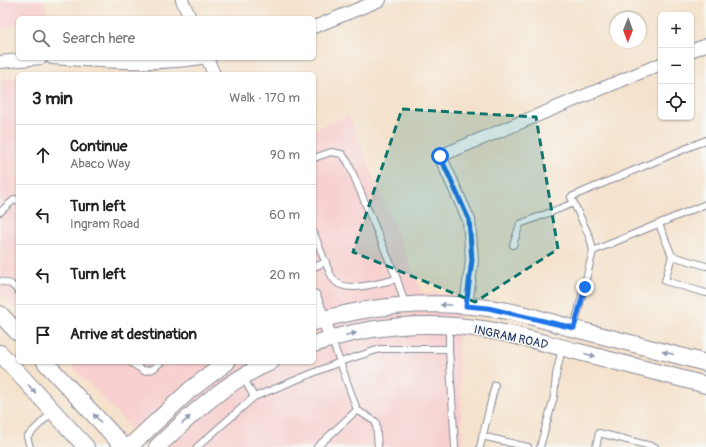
<!DOCTYPE html>
<meta charset="utf-8">
<style>
body{margin:0;font-family:Pangolin,sans-serif;background:#f2f2f2;color:#222}
.controls{position:absolute;right:12px;top:12px;display:grid;overflow:hidden;border-radius:6px;box-shadow:0 1px 3px #0004}
.controls button{width:36px;height:36px;display:grid;place-items:center;padding:0;border:0;border-bottom:1px solid #e0e0e0;background:#fff;color:#222;font:20px sans-serif}
.compass{position:absolute;left:610px;top:12px;width:36px;height:36px;border-radius:50%;background:#fff;box-shadow:0 1px 3px #0004;rotate:181deg}
.stop{position:absolute;width:12px;height:12px;margin:-9px;border:3px solid #1a73e8;border-radius:50%;background:#fff}
.stop.end{background:#1a73e8;border-color:#fff;box-shadow:0 1px 4px #0008}
.list{margin:0;padding:0;list-style:none}
h2{display:flex;justify-content:space-between;align-items:center;height:52px;margin:0;padding:0 16px;font-size:17px}
h2 small{font-size:13px;font-weight:400;color:#767676}
.list li{display:grid;grid-template-columns:26px 1fr auto;gap:12px;align-items:center;box-sizing:border-box;height:60px;padding:0 16px;border-top:1px solid #e0e0e0}
.list b{display:block;font-size:15px;white-space:nowrap}
.list p{margin:0;font-size:13px;white-space:nowrap;color:#767676}
.list em{font-size:13px;font-style:normal;color:#767676}
.icon{flex:none;width:22px;height:22px;fill:none;stroke:currentColor;stroke-width:2;stroke-linecap:round;stroke-linejoin:round}
.map{position:relative;flex:none;width:706px;height:447px;overflow:hidden}
.search{position:absolute;background:#fff;box-shadow:0 1px 3px #0004;left:16px;top:16px;width:300px;height:44px;display:flex;align-items:center;gap:10px;box-sizing:border-box;padding:0 14px;border-radius:6px;color:#767676;font-size:15px}
.panel{position:absolute;background:#fff;box-shadow:0 1px 3px #0004;left:16px;top:72px;width:300px;height:292px;border-radius:6px}
.map>svg:first-child{display:block}
</style>
<div class="map">
<svg width="706" height="447" viewBox="0 0 706 447">
<rect width="100%" height="100%" fill="#f6f6f2"/>
<filter id="ink" filterUnits="userSpaceOnUse"><feTurbulence type="fractalNoise" baseFrequency=".025" numOctaves="2"/><feDisplacementMap in="SourceGraphic" scale="8" xChannelSelector="R" yChannelSelector="G"/><feConvolveMatrix kernelMatrix="1 2 1 2 8 2 1 2 1" color-interpolation-filters="sRGB"/></filter>
<filter id="wash" filterUnits="userSpaceOnUse"><feTurbulence type="fractalNoise" baseFrequency=".012" numOctaves="4" result="noise"/><feDisplacementMap in="SourceGraphic" scale="16" xChannelSelector="R" yChannelSelector="G"/><feGaussianBlur stdDeviation="0.9" result="paint"/><feColorMatrix in="noise" values="0 0 0 0 0 0 0 0 0 0 0 0 0 0 0 0 0 1.4 0 .05"/><feComposite in="paint" operator="in"/></filter>
<g filter="url(#wash)">
<rect width="100%" height="100%" fill="#f5e2cc"/>
<g fill="#f7d0cf">
<path d="M0 0H43L48 12 31 18H18V23L0 30Z"/>
<path d="M18 78V310L0 292V79Z"/>
<path d="M348 115 422 293 460 295 458 345 463 447H149L68 362H314V130Z"/>
</g>
</g>
<g filter="url(#ink)">
<g fill="none" stroke-linecap="round" stroke-linejoin="round">
<g stroke="#888895" stroke-width="8">
<g id="lane">
<path d="M314 158 331 152 342 154 348 162 397 279 405 304"/>
<path d="M0 212 15 199 18 201"/>
<path d="M659 224 672 256 706 266"/>
<path d="M314 233C318 242 329 276 335 281 346 294 382 282 397 279"/>
<path d="M513 245 520 224 574 203"/>
<path d="M593 251 706 204"/>
<path d="M672 256 665 281 706 293"/>
<path d="M314 267 326 262"/>
<path d="M0 281 11 284 18 291"/>
<path d="M449 326V349"/>
<path d="M574 328 593 251 590 238 571 197 706 140"/>
<path d="M331 338 340 362 380 349H449L455 447"/>
<path d="M130 362 144 371 153 369 161 362"/>
<path d="M243 377 254 397 340 362 357 410 376 422 378 447"/>
<path d="M482 436 528 447"/>
<path d="M30 447 27 437 52 412"/>
<path d="M197 447 254 397"/>
<path d="M317 447 357 410"/>
<path d="M480 447 495 385"/>
<path d="M540 447 554 397 556 375 562 348"/>
<path d="M596 447 599 433 655 447"/>
</g>
</g>
<g stroke="#888895" stroke-width="14">
<g id="street">
<path d="M182 0 190 18"/>
<path d="M314 27 380 0"/>
<path d="M691 51 706 45"/>
<path d="M52 58C102 61 151 66 201 58"/>
<path d="M207 58 214 74"/>
<path d="M0 62 41 58"/>
<path d="M314 296 331 338"/>
<path d="M466 306 472 260 469 220 440 156 661 64"/>
</g>
</g>
<g stroke="#888895" stroke-width="18">
<g id="secondary">
<path d="M0 314 18 333"/>
<path d="M314 322C368 305 432 300 488 308 516 311 544 320 571 328 616 339 661 351 706 363"/>
<path d="M314 344C367 325 427 321 482 329 515 334 547 344 579 352 622 363 664 374 706 385"/>
<path d="M0 353 86 447"/>
<path d="M45 362 124 447"/>
<path d="M129 447 190 390 227 362"/>
<path d="M157 447C192 414 226 381 271 362"/>
</g>
</g>
<use href="#lane" stroke="#fff" stroke-width="6"/>
<use href="#street" stroke="#fff" stroke-width="12"/>
<use href="#secondary" stroke="#fff" stroke-width="16"/>
</g>
<defs><path id="oneway-solid" d="M-6-.8H1V-3.2L6.5 0L1 3.2V.8H-6Z"/></defs>
<g fill="#8d97ae">
<use href="#oneway-solid" transform="translate(446 305) rotate(180)"/>
<use href="#oneway-solid" transform="translate(351 334) rotate(-12)"/>
<use href="#oneway-solid" transform="translate(668 353) rotate(-165)"/>
<use href="#oneway-solid" transform="translate(590 355) rotate(14)"/>
<use href="#oneway-solid" transform="translate(32 389) rotate(49)"/>
<use href="#oneway-solid" transform="translate(97 418) rotate(-132)"/>
<use href="#oneway-solid" transform="translate(186 420) rotate(-44)"/>
</g>
</g>
<g fill="none" stroke-linecap="round" stroke-linejoin="round" filter="url(#ink)">
<path stroke="#1a73e8" stroke-width="5" d="M440 156 469 220 472 260 466 306 488 308 574 328 585 287"/>
</g>
<path fill="#0f766e" fill-opacity="0.2" stroke="#0f766e" stroke-width="3" stroke-dasharray="8 5" stroke-linejoin="round" d="M402 109 536 117 558 249 475 302 353 252Z"/>
<g text-anchor="middle" stroke-width="3" stroke-linejoin="round" paint-order="stroke">
<g font-size="12" fill="#1b2f5e" stroke="#f6f6f2">
<text transform="translate(511 337) rotate(12)" y="4">INGRAM ROAD</text>
</g>
</g>
</svg>
<div class="controls">
<button>+</button>
<button>−</button>
<button><svg class="icon" aria-label="locate" viewBox="0 0 24 24"><circle cx="12" cy="12" r="6"/><path d="M12 2v4M12 18v4M2 12h4M18 12h4"/></svg></button>
</div>
<svg class="compass" viewBox="-18 -18 36 36"><path d="M0-13l5 13h-10z" fill="#e53935"/><path d="M0 13l5-13h-10z" fill="#767676"/></svg>
<div class="stop" style="left:440px;top:156px"></div>
<div class="stop end" style="left:585px;top:287px"></div>
<div class="search"><svg class="icon" aria-label="search" viewBox="0 0 24 24"><circle cx="10" cy="10" r="6"/><path d="M15 15l6 6"/></svg>Search here</div>
<section class="panel">
<h2>3 min<small>Walk · 170 m</small></h2>
<ul class="list">
<li><svg class="icon" aria-label="ahead" viewBox="0 0 24 24"><path d="M12 20V5M6 11l6-6 6 6"/></svg><div><b>Continue</b><p>Abaco Way</p></div><em>90 m</em></li>
<li><svg class="icon" aria-label="left" viewBox="0 0 24 24"><path d="M17 20v-9H6M10 6l-5 5 5 5"/></svg><div><b>Turn left</b><p>Ingram Road</p></div><em>60 m</em></li>
<li><svg class="icon" aria-label="left" viewBox="0 0 24 24"><path d="M17 20v-9H6M10 6l-5 5 5 5"/></svg><div><b>Turn left</b></div><em>20 m</em></li>
<li><svg class="icon" aria-label="arrive" viewBox="0 0 24 24"><path d="M6 21V4h12l-3 4 3 4H6"/></svg><div><b>Arrive at destination</b></div></li>
</ul>
</section>
</div>
